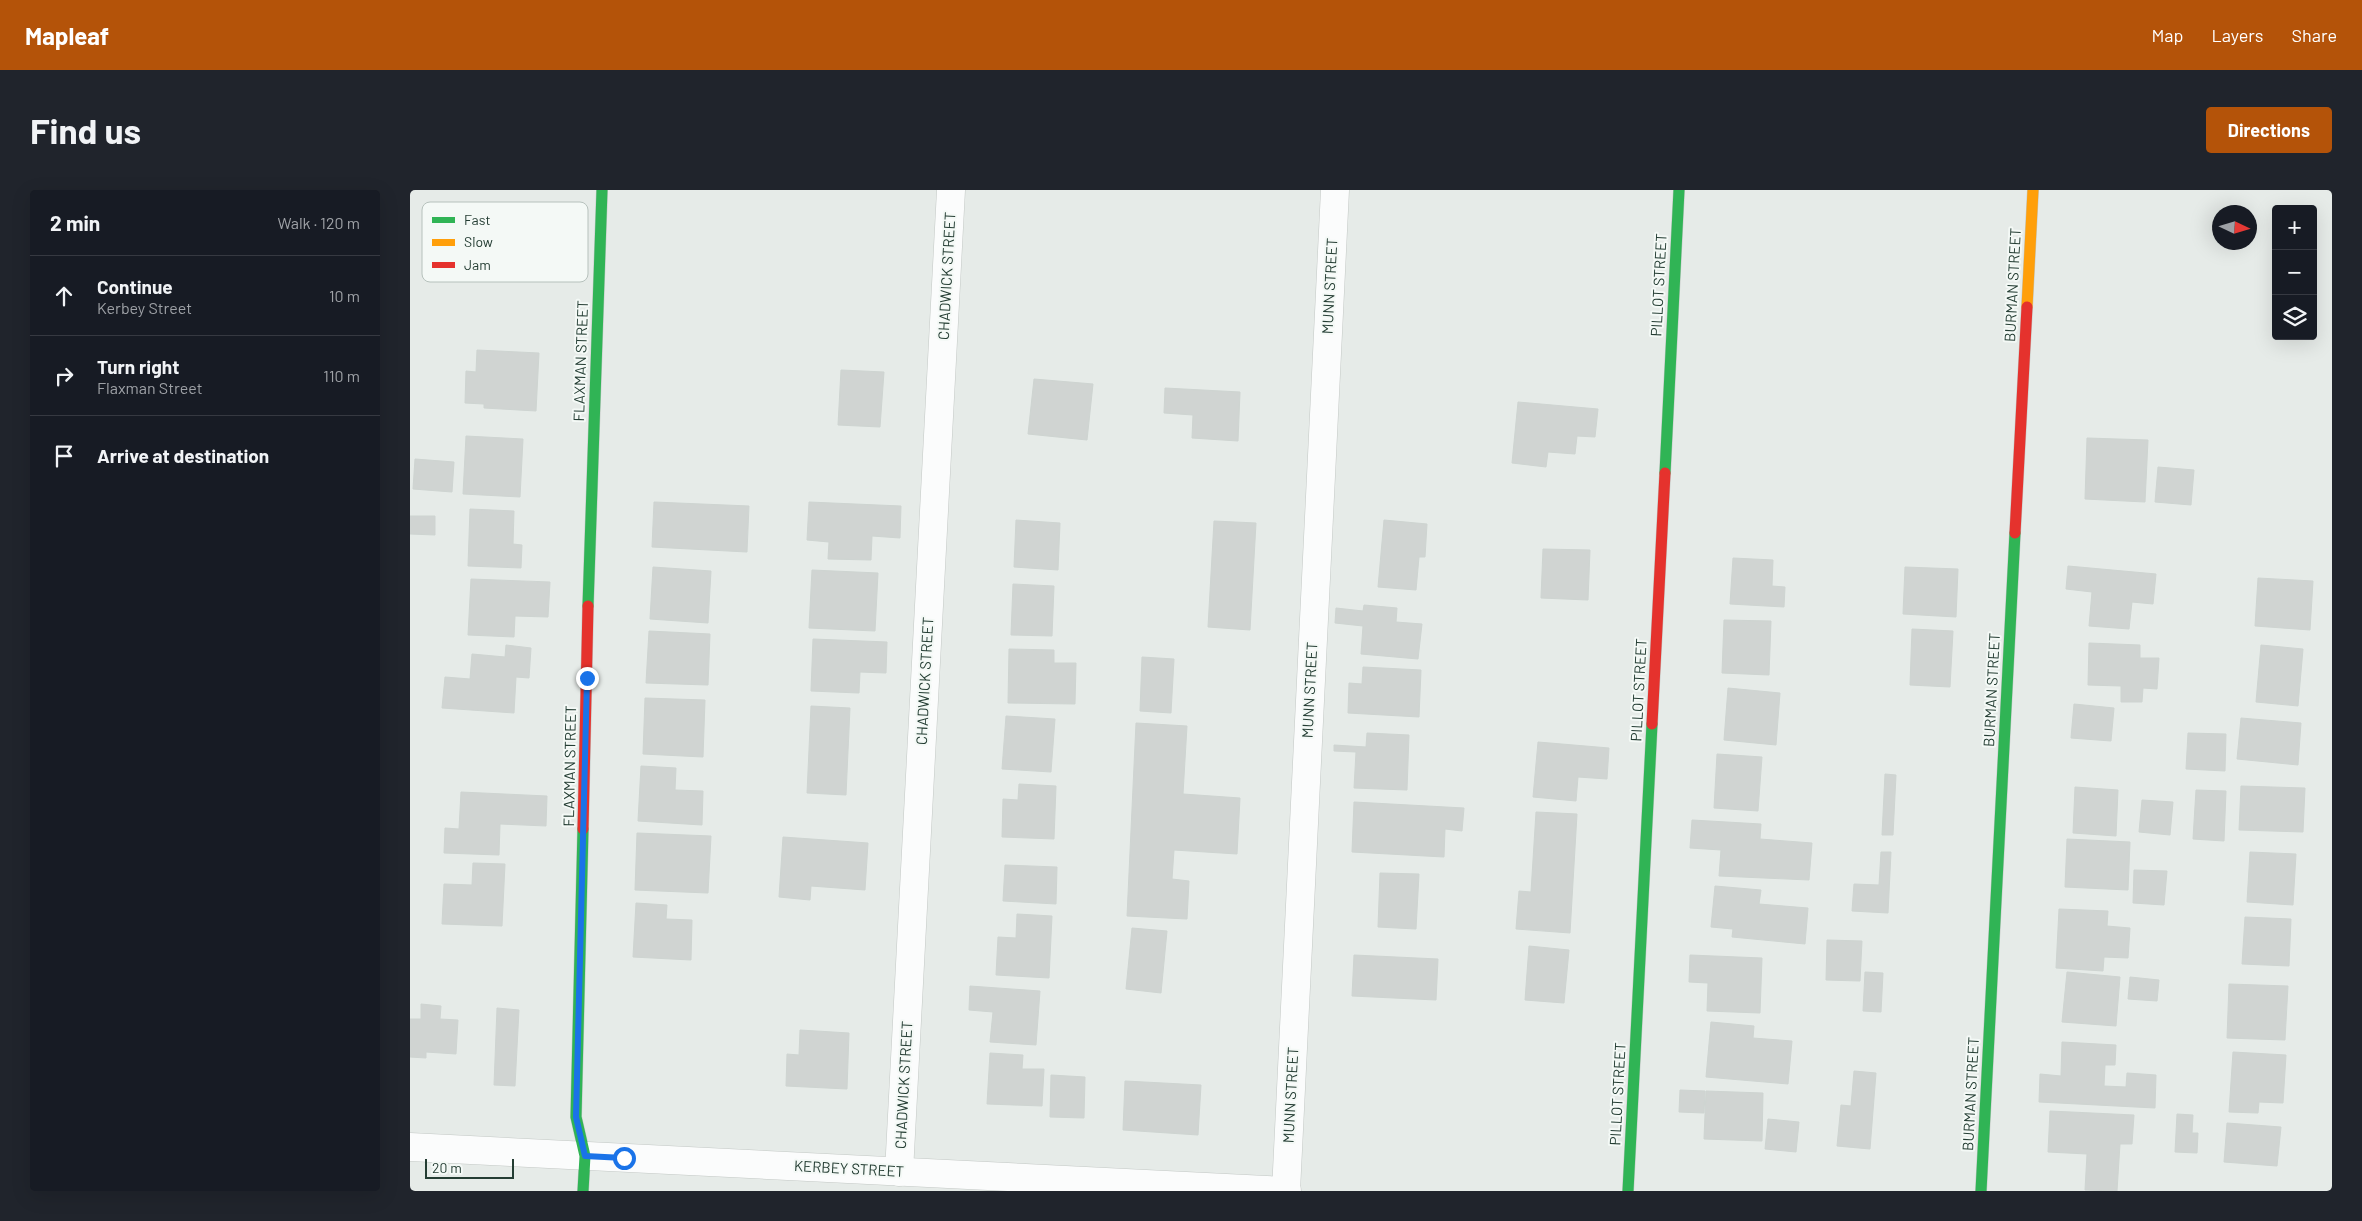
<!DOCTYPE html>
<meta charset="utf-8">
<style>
body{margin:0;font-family:Barlow,sans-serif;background:#20242c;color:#f1f3f6}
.controls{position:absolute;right:15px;top:15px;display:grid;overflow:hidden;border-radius:5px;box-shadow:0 5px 20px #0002}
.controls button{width:45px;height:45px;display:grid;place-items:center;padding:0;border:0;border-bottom:1px solid #363941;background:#171b24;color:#f1f3f6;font:25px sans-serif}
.compass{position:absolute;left:1802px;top:15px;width:45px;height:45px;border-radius:50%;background:#171b24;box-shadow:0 5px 20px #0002;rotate:94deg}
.scale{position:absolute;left:15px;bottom:12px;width:89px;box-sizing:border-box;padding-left:5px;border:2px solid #243d33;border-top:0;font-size:14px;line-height:18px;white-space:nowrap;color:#243d33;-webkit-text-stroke:4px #f4f9f6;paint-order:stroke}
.stop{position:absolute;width:15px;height:15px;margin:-11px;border:4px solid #1a73e8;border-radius:50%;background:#fff}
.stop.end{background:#1a73e8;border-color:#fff;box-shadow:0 1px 5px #0008}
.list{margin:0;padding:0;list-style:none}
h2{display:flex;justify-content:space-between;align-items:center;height:65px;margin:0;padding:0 20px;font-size:21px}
h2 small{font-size:16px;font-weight:400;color:#9ea1a6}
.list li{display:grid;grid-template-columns:32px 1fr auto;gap:15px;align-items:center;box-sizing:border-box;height:80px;padding:0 20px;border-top:1px solid #363941}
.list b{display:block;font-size:19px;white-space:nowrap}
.list p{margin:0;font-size:16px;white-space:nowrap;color:#9ea1a6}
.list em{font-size:16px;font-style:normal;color:#9ea1a6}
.icon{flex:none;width:28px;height:28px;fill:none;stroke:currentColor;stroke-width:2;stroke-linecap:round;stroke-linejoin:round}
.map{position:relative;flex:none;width:1922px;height:1001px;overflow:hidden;border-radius:5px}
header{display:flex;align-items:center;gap:30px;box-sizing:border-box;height:70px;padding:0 25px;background:#b45309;color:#fff}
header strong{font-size:24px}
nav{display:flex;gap:28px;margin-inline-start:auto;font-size:18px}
.intro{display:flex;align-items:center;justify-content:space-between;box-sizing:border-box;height:120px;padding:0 30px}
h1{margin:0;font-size:35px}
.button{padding:12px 22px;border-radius:5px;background:#b45309;color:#fff;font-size:18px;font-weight:700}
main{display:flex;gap:30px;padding:0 30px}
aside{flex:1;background:#171b24;border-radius:5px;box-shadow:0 5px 20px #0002}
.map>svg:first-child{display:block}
</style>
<header>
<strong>Mapleaf</strong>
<nav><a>Map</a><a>Layers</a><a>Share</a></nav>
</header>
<div class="intro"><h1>Find us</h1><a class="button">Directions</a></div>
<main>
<aside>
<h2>2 min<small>Walk · 120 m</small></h2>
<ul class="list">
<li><svg class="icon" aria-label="ahead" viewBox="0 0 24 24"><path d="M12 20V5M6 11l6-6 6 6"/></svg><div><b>Continue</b><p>Kerbey Street</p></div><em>10 m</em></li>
<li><svg class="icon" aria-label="right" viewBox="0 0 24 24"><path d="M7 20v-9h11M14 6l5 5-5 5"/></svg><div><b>Turn right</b><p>Flaxman Street</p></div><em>110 m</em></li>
<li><svg class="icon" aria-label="arrive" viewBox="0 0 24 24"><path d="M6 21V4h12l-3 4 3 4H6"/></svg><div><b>Arrive at destination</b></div></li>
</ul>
</aside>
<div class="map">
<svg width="1922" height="1001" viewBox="0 0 1922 1001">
<rect width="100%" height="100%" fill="#e6ebe8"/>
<g fill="#d0d4d2" stroke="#ced4d1">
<path d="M67 160 129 163 126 221 74 218V214L55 213 56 181 66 182Z"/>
<path d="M431 180 474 182 470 237 428 235Z"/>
<path d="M624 189 683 194 677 250 618 244Z"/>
<path d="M755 198 830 202 828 251 782 248 783 225 754 223Z"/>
<path d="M1108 212 1188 219 1185 247 1167 246 1165 264 1138 262 1136 277 1102 273Z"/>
<path d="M56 246 113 249 110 307 53 304Z"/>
<path d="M1677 248 1738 250 1735 312 1675 309Z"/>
<path d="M5 269 44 272 42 302 3 299Z"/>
<path d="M1748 277 1784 280 1781 315 1745 312Z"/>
<path d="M244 312 339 316 337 362 242 357Z"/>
<path d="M399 312 491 316 490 348 462 346 461 370 418 369 419 352 397 350Z"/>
<path d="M60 319 104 321 103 354 112 355 111 378 58 376Z"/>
<path d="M0 326H25V345L0 344Z"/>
<path d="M606 330 650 333 648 380 604 377Z"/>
<path d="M974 330 1017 334 1015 367H1009L1006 400 968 397Z"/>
<path d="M804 331 846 333 840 440 798 437Z"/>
<path d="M1133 359 1180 360 1178 410 1131 408Z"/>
<path d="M1323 368 1363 370 1362 396 1375 397 1374 417 1320 414Z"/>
<path d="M1658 376 1746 384 1743 414 1722 412 1719 439 1679 436 1682 402 1656 399Z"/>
<path d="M243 377 301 381 298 433 240 429Z"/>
<path d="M1495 377 1548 379 1546 427 1493 424Z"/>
<path d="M402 380 468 383 465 441 399 438Z"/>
<path d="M1848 388 1903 391 1900 440 1845 436Z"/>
<path d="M61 389 140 392 138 427 105 426 104 447 58 445Z"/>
<path d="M603 394 644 396 642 446 601 445Z"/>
<path d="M954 415 987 418 986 432 1012 434 1008 469 951 464 953 436 925 433 926 418 953 421Z"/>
<path d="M1314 430 1361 431 1359 485 1312 483Z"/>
<path d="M1502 439 1543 441 1540 497 1500 495Z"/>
<path d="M239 441 300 444 298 495 236 493Z"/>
<path d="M403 449 477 452 476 483 450 482 449 503 401 501Z"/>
<path d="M1679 453 1730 455V468H1749L1747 499 1733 498 1732 512H1711V496L1678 495Z"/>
<path d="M96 455 121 458 119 488 106 487 104 523 32 518 35 487 60 489 62 464 95 467Z"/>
<path d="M1851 455 1893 459 1888 516 1846 512Z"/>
<path d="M599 459 644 460V473H666L665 514 598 513Z"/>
<path d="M732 467 764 469 761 523 730 521Z"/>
<path d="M953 477 1011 480 1009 527 938 523 939 493 952 494Z"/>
<path d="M1318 498 1370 503 1366 555 1314 550Z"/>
<path d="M235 508 295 510 293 567 233 564Z"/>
<path d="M1664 514 1704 518 1701 551 1661 548Z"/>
<path d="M401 516 440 518 436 605 397 603Z"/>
<path d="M596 526 645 529 641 582 592 579Z"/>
<path d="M1831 528 1891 533 1888 575 1827 569Z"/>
<path d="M726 533 777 536 773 604 830 608 827 664 764 660 762 689 779 691 777 729 717 726Z"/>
<path d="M957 543 999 545 997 600 944 598 946 562 924 561V555L956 557Z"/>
<path d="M1778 543 1816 544 1815 581 1776 579Z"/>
<path d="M1128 552 1199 558 1197 589 1168 587 1166 611 1123 607Z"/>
<path d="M1307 564 1352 567 1348 621 1304 618Z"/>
<path d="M231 576 266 578 265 600 293 601 292 635 228 631Z"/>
<path d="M1475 584 1486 585 1483 645H1472Z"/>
<path d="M609 594 646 596 644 649 592 647 593 609 608 610Z"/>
<path d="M1831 596 1895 598 1893 642 1829 640Z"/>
<path d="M1665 597 1708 600 1706 646 1663 643Z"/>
<path d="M1786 600 1816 601 1814 651 1783 649Z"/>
<path d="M51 602 137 606 136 636 90 634 89 665 34 663 35 638 49 639Z"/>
<path d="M1732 610 1763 612 1760 645 1729 642Z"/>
<path d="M944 612 1054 618 1052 641 1035 639 1034 667 942 662Z"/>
<path d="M1126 622 1167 624 1160 743 1106 739 1109 701 1121 702Z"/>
<path d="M1282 630 1351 634 1350 649 1402 653 1399 690 1309 686 1311 660 1280 658Z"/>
<path d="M227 643 301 646 298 703 225 700Z"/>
<path d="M373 647 458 653 455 700 401 696 400 710 369 707Z"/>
<path d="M1657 649 1720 652 1718 700 1655 697Z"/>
<path d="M1471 662H1481L1478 723 1442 721 1444 694 1469 695Z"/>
<path d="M1840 662 1886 664 1883 715 1837 712Z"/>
<path d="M63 673 95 674 92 736 32 734 34 694 62 695Z"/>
<path d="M595 675 647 677 646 714 593 711Z"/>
<path d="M1724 680 1757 681 1754 715 1723 713Z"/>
<path d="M970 683 1009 684 1006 739 968 737Z"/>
<path d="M1305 696 1351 700 1349 714 1398 718 1395 754 1322 747 1323 739 1301 737Z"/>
<path d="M226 713 257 715 256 729 282 730 281 770 223 767Z"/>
<path d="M1649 719 1698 721 1697 736 1720 738 1718 768 1694 767 1693 781 1646 778Z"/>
<path d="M607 724 642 726 639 788 586 785 588 747 606 748Z"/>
<path d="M1835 727 1881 729 1879 776 1832 774Z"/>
<path d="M722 738 757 741 751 803 716 799Z"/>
<path d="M1417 750 1452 751 1450 791 1416 790Z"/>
<path d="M1119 756 1159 760 1154 813 1115 810Z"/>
<path d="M944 765 1028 769 1026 810 942 806Z"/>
<path d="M1280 765 1352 768 1350 823 1297 821 1298 793 1279 792Z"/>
<path d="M1455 782 1473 783 1471 822 1453 821Z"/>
<path d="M1657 782 1710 787 1706 836 1652 832Z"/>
<path d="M1720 787 1749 790 1747 811 1718 809Z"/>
<path d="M1819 794 1878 796 1875 850 1817 848Z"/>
<path d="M560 796 630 801 626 855 580 852 583 822 559 820Z"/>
<path d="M11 814 31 816 30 829 48 830 46 864 16 862V868L0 867V829H11Z"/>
<path d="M87 818 109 820 105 896 84 895Z"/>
<path d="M1301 832 1344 836 1343 848 1382 851 1378 894 1296 887Z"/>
<path d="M390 840 439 843 437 899 376 896 377 864 389 865Z"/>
<path d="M1652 852 1706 855 1705 875H1695L1694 896 1716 897 1717 883 1746 885 1745 918 1629 912 1630 884 1651 886Z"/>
<path d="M1823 862 1876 865 1873 913 1849 912 1848 923 1819 922Z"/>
<path d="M580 863 613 865 612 879H634L632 916 577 914Z"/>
<path d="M1444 881 1466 883 1460 959 1427 956 1431 915 1441 916Z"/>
<path d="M641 885 675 887 674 928 640 927Z"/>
<path d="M715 891 791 895 788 945 713 940Z"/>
<path d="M1270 900 1295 901 1294 923 1269 922Z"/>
<path d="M1296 901 1353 903 1352 951 1294 949Z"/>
<path d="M1640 921 1724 925 1722 954H1710L1707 1001 1675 1000 1677 964 1638 962Z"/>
<path d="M1767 924 1783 925 1782 943H1788L1787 963 1765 962Z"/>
<path d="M1358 929 1389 932 1386 962 1355 959Z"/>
<path d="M1817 933 1871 937 1867 976 1814 972Z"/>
</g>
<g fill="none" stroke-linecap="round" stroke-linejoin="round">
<g stroke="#c3c8c5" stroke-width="29">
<g id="street">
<path d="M0 957 877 1001"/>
<path d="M489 982 541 0"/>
<path d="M876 1001 925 0"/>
</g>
</g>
<g stroke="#c2c8c5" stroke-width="12">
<g id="fast">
<path d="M1255 283 1269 0"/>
<path d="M178 416 192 0"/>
<path d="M173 639 166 927 175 966 173 1001"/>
<path d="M1218 1001 1242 534"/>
<path d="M1571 1001 1605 343"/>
</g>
</g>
<g stroke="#c2c8c5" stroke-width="12">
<path id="slow" d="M1617 117 1623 0"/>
</g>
<g stroke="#c2c8c5" stroke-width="12">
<g id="jam">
<path d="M1605 343 1617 117"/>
<path d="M1242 534 1255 283"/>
<path d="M173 639 178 416"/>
</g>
</g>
<use href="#street" stroke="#fbfcfc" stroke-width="28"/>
<use href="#fast" stroke="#30b455" stroke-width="11"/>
<use href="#slow" stroke="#ff9f0a" stroke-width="11"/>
<use href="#jam" stroke="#e5322d" stroke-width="11"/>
</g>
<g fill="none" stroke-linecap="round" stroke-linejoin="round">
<path stroke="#1a73e8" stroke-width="6" d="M177 488 166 927 175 966 214 968"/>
</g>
<g text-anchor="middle" stroke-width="4" stroke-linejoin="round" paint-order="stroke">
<g font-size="15" fill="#243d33" stroke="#f4f9f6">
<text transform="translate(537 86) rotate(-87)" y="5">CHADWICK STREET</text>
<text transform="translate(1249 95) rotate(-87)" y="5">PILLOT STREET</text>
<text transform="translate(1603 95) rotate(-87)" y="5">BURMAN STREET</text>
<text transform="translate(920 96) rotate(-87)" y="5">MUNN STREET</text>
<text transform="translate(171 171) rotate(-88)" y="5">FLAXMAN STREET</text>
<text transform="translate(515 491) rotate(-87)" y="5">CHADWICK STREET</text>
<text transform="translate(900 500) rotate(-87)" y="5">MUNN STREET</text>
<text transform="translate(1229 500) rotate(-87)" y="5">PILLOT STREET</text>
<text transform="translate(1582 500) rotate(-87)" y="5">BURMAN STREET</text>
<text transform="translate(160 576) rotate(-89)" y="5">FLAXMAN STREET</text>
<text transform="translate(494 895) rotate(-87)" y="5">CHADWICK STREET</text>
<text transform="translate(1208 904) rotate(-87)" y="5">PILLOT STREET</text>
<text transform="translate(1561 904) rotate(-87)" y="5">BURMAN STREET</text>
<text transform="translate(881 905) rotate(-87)" y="5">MUNN STREET</text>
<text transform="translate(439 979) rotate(3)" y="5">KERBEY STREET</text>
</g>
</g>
<rect x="12" y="12" width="166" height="80" rx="8" fill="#f4f9f6" stroke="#b6c1bc" stroke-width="1"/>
<rect x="22" y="27" width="23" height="6" fill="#30b455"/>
<rect x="22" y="49" width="23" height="7" fill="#ff9f0a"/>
<rect x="22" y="72" width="23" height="6" fill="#e5322d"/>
<g font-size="14" fill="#243d33">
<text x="54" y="35">Fast</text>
<text x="54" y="57">Slow</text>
<text x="54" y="80">Jam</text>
</g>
</svg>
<div class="controls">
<button>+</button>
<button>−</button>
<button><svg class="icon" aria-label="layers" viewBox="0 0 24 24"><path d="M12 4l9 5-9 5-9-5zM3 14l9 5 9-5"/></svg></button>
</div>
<svg class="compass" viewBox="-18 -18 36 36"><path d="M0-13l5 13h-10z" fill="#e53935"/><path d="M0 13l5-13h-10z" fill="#9ea1a6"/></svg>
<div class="scale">20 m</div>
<div class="stop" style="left:214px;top:968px"></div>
<div class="stop end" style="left:177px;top:488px"></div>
</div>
</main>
